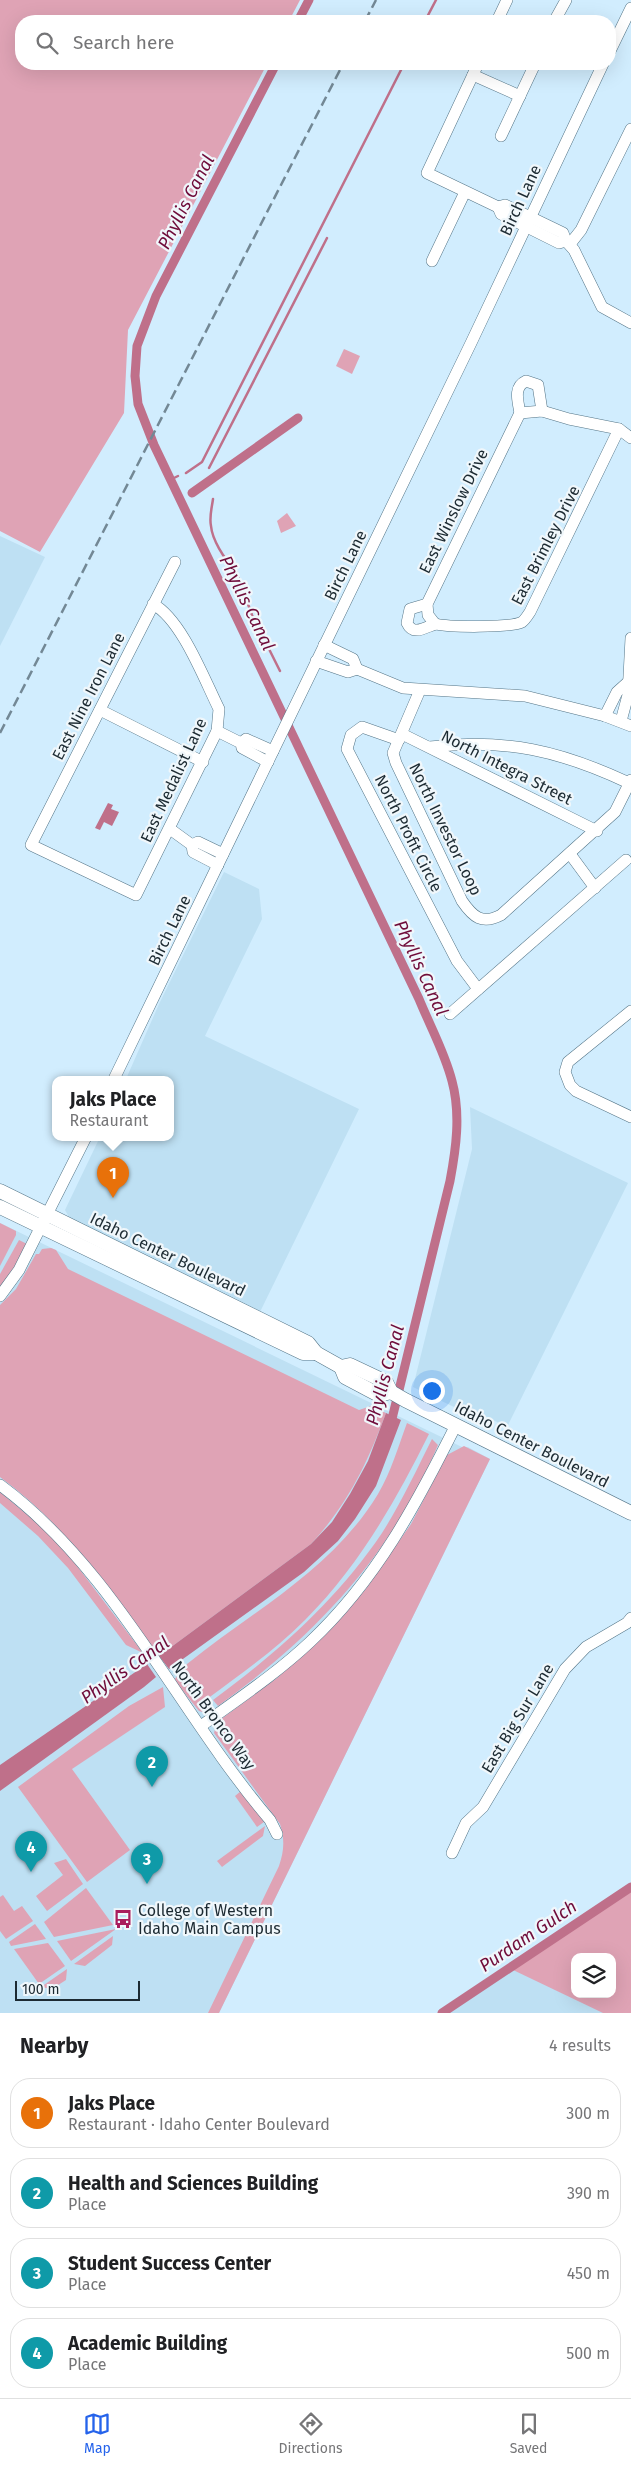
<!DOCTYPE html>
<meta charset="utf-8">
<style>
body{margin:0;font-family:"Fira Sans",sans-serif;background:#f6f6f6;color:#202124}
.controls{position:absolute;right:15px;bottom:15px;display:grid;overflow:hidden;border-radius:10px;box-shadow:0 5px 20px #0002}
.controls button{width:45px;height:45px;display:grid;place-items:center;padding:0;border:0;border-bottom:1px solid #e0e0e0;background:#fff;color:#202124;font:25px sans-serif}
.scale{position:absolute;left:15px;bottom:12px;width:125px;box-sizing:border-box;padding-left:5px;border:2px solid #1c2a32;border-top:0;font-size:14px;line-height:18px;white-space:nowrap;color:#1c2a32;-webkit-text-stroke:4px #f0f7fb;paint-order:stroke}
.you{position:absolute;left:431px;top:1390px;width:18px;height:18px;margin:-12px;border:4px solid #fff;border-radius:50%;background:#1a73e8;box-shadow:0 0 0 8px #1a73e833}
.badge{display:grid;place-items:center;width:32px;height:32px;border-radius:50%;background:#2563eb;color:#fff;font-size:16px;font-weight:700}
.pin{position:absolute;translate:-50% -41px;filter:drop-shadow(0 1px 2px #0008)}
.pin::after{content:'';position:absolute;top:26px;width:18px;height:15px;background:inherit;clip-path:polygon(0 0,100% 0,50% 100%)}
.popup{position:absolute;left:52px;top:1076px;width:122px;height:65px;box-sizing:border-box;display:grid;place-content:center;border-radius:10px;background:#fff;filter:drop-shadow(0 1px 4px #0005);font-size:16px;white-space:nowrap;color:#757577}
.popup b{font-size:19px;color:#202124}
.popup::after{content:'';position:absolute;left:50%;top:100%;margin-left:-10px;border:10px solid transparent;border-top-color:#fff}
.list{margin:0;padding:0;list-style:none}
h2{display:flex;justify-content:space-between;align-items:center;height:65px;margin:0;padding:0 20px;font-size:21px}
h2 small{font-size:16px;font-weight:400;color:#757577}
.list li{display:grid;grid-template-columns:32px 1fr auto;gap:15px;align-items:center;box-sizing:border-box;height:70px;margin:0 10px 10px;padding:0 10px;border:1px solid #e0e0e0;border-radius:20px}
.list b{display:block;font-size:19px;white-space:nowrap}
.list p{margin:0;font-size:16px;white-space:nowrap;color:#757577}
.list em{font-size:16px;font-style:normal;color:#757577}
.icon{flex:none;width:28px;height:28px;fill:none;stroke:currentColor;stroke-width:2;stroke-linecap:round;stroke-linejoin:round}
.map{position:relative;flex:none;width:631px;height:2013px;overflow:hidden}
.search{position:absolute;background:#fff;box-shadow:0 5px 20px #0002;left:15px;right:15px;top:15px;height:55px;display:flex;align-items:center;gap:12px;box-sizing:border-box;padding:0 18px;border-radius:20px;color:#757577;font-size:19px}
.sheet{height:385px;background:#fff}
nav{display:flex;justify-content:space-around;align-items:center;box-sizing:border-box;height:70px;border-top:1px solid #e0e0e0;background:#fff;font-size:14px;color:#757577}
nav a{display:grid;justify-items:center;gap:2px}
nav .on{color:#2563eb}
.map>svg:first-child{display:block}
</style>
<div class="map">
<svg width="631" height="2013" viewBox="0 0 631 2013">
<rect width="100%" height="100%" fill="#d1edfe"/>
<g fill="#bee0f3" fill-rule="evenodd">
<path d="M0 536 45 557 0 646Z"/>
<path d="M224 872 259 889 262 919 205 1036 359 1109 260 1312 70 1219 65 1210 100 1137H170V1079H126L159 1004Z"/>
<path d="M470 1107 628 1183 507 1427 459 1403 456 1408 413 1387 472 1149Z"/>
<path d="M0 1223 462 1447H468L490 1459 219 2013H0Z"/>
<path d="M631 1889V2013H445ZM575 1957H612V1994H575Z"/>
</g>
<g fill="#dfa3b5" fill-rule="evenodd">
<path d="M0 0H300L289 21H21V64H267L128 330 124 413 40 552 0 531Z"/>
<path d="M344 349 360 356 352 374 336 366Z"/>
<path d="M287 513 296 526 281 533 277 521Z"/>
<path d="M0 1223 16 1231V1235L0 1266Z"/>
<path d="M19 1240 27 1244 15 1268 0 1287V1274Z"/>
<path d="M51 1248 56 1250 68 1269 359 1410 371 1406 386 1413C367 1464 348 1504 311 1544L159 1656C112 1592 67 1526 0 1477V1305L16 1289 36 1254H39L42 1249Z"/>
<path d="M407 1423 429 1434C395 1502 359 1566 305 1620 275 1650 241 1674 207 1699L214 1709 206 1713 199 1711 174 1680 187 1664C254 1610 332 1570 378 1494 391 1472 398 1447 407 1423Z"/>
<path d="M432 1439 438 1445C391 1556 314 1637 218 1706L213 1700C278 1652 336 1601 382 1533 401 1503 416 1471 432 1439Z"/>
<path d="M464 1446 490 1459 219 2013H208L279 1866C284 1851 285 1840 280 1824L214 1733 217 1722 277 1678 328 1631 365 1590 411 1524 447 1455Z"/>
<path d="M0 1492 43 1528 74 1562 143 1653 126 1645 68 1568 38 1536 0 1503Z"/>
<path d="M163 1687 165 1707 72 1769 130 1850 87 1882 18 1787 129 1706Z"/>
<path d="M241 1791 264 1822 257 1827 235 1796Z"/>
<path d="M265 1826 263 1836 222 1867 217 1861Z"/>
<path d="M66 1859 83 1884 47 1911 36 1896 63 1875 54 1863Z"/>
<path d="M86 1888 113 1925 54 1937 44 1922Z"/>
<path d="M631 1889V2013H603L511 1969ZM575 1957H612V1994H575Z"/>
<path d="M3 1895 14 1911 22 1906 33 1921 6 1939 0 1931V1897Z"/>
<path d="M35 1924 46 1939 11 1946 9 1942Z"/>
<path d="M116 1929 71 1961 57 1941Z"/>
<path d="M113 1936 112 1945 85 1966 74 1964Z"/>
<path d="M48 1943 65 1966 39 1984 14 1949Z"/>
<path d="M67 1969 66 1980 52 1989 41 1987Z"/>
</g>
<g fill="#bf708a">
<path d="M108 803 113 805 111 809 119 812 112 826 104 822 100 830 95 828Z"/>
<path d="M386 1413 401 1420 376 1486 355 1519 338 1541 304 1572 169 1669 159 1656 311 1544 332 1522 350 1494 368 1461Z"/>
<path d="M147 1664 156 1677 144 1687 0 1791V1765Z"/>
</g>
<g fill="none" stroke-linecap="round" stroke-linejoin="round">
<g stroke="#bf708a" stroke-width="2.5">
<path d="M425 21 436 0"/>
<path d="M209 468 327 238"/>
<path d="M186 473 202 462 404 64"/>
<path d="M170 480 178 476"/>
<path d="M213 499C212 507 209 517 211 526 212 538 224 561 234 566L252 615 280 671"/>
</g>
<g stroke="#bf708a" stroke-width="9">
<path d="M298 21 309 0"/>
<path d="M276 64 156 296 137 346 135 376 138 404 154 445 419 999C430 1026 445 1053 452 1081 461 1114 456 1149 450 1181L390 1427"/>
<path d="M192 493 298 418"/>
<path d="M442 2013 631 1887"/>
</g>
<g stroke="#547587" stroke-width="12">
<g id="minor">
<path d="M555 20 566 0"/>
<path d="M497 21 507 0"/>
<path d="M610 51 631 8"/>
<path d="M478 64 427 173 498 207 501 214 559 243 566 241"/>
<path d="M473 75 520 96"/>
<path d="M501 136 535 64"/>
<path d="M498 207 505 205 563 233 566 241 574 250 602 307 631 323"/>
<path d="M570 244 581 230 631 129"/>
<path d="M432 261 465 192"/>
<path d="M520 413 542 411 569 419 619 429 631 438"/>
<path d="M520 413C518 401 513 387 526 381L538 385 542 411"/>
<path d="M153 604C182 620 204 679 219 709L217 731 136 895 31 845 175 562"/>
<path d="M427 604 410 609 407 623C413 636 424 628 435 624"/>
<path d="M435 624C448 627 511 628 522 622 525 620 528 615 530 612L619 429"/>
<path d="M435 624 428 615 427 604 520 413"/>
<path d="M324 645 353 659 357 669 403 688 525 696 605 716 631 726"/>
<path d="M316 661 348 672 357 669"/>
<path d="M420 690 393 753 396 763 462 901C473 917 482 925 501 915L615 812 631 780"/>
<path d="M100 710 203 762"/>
<path d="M605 716 617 692 627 683"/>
<path d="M621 721 628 695 631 638"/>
<path d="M217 731 241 743 242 748 268 762"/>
<path d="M402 734 597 831"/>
<path d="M399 740 362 727 351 735 347 749 457 961 478 989"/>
<path d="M241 743 246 739 273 751"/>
<path d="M430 747C506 738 561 751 629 783"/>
<path d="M170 829 192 845 193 852 218 865"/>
<path d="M192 845 198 842 223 854"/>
<path d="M570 854 595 888"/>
<path d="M631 1011 568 1062 565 1072 570 1085 576 1091 631 1117"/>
<path d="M450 1014 626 860"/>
<path d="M114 1079 471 343 603 64"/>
<path d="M0 1296 19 1270 86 1137"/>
<path d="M0 1485C116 1571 178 1712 270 1820L277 1834"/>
<path d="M201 1726C238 1699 276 1674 310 1642 376 1580 416 1505 456 1425"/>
<path d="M452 1853 466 1823 483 1807 565 1669 586 1647 627 1623 631 1618"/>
</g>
</g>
<g stroke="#547587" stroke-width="15">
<g id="major">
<path d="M0 1191 308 1343 316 1353 341 1367 350 1365 386 1382 391 1392 405 1400 631 1513"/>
<path d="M0 1207 303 1353H316"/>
<path d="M341 1367 345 1377 379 1395 391 1392"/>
</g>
</g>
<use href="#minor" stroke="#fff" stroke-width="11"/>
<use href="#major" stroke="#fff" stroke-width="14"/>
<g stroke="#738895" stroke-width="2.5" stroke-dasharray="10 5" stroke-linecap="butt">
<path d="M365 21 376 0"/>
<path d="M0 733 343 64"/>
</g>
</g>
<defs>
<g id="bus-bare" transform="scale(1.5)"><path d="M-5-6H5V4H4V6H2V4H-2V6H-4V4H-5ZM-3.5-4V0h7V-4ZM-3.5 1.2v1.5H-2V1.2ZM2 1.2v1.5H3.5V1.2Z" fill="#a91d5d" stroke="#f0f7fb" stroke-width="2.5" paint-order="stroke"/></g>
</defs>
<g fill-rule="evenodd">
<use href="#bus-bare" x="123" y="1919"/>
</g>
<g text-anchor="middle" stroke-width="4.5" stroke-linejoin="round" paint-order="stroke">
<g font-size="16" fill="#1c2a32" stroke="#f0f7fb">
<text transform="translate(520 200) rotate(-65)" y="6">Birch Lane</text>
<text transform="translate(453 511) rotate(-64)" y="6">East Winslow Drive</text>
<text transform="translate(545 545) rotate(-63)" y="6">East Brimley Drive</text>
<text transform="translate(345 565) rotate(-64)" y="6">Birch Lane</text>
<text transform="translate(88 696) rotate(-63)" y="6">East Nine Iron Lane</text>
<text transform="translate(507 767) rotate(27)" y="6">North Integra Street</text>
<text transform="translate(173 780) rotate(-65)" y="6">East Medalist Lane</text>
<text transform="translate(446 829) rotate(64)" y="6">North Investor Loop</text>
<text transform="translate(409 833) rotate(63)" y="6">North Profit Circle</text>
<text transform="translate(169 930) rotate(-64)" y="6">Birch Lane</text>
<text transform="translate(168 1254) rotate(26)" y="6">Idaho Center Boulevard</text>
<text transform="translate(532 1444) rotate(27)" y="6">Idaho Center Boulevard</text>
<text transform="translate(214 1715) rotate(54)" y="6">North Bronco Way</text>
<text transform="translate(517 1718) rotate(-59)" y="6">East Big Sur Lane</text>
</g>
<g font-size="16" fill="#1c2a32" stroke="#f0f7fb" text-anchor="start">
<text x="138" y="1916">College of Western<tspan x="138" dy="18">Idaho Main Campus</tspan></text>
</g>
<g font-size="18" font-style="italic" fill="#6f0c3a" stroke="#f0f7fb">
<text transform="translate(186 202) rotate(-63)" y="6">Phyllis Canal</text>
<text transform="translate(247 603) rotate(64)" y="6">Phyllis Canal</text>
<text transform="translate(421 968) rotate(65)" y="6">Phyllis Canal</text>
<text transform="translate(385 1375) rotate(-75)" y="6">Phyllis Canal</text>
<text transform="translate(125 1670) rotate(-35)" y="6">Phyllis Canal</text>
<text transform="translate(528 1936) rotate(-34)" y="6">Purdam Gulch</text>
</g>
</g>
</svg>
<div class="controls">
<button><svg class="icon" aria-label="layers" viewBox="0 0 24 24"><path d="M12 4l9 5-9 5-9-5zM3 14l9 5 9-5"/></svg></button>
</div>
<div class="scale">100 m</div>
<div class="you"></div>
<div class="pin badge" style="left:113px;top:1198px;background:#e8710a">1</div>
<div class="popup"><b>Jaks Place</b>Restaurant</div>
<div class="pin badge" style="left:152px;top:1787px;background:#0f9aa8">2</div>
<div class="pin badge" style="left:147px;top:1884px;background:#0f9aa8">3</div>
<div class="pin badge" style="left:31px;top:1872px;background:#0f9aa8">4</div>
<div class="search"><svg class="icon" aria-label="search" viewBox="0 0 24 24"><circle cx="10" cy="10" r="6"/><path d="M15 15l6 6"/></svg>Search here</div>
</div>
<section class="sheet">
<h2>Nearby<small>4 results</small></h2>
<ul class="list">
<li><span class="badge" style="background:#e8710a">1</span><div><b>Jaks Place</b><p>Restaurant · Idaho Center Boulevard</p></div><em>300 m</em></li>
<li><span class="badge" style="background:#0f9aa8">2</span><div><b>Health and Sciences Building</b><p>Place</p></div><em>390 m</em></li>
<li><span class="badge" style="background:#0f9aa8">3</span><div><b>Student Success Center</b><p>Place</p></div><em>450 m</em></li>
<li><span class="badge" style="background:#0f9aa8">4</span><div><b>Academic Building</b><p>Place</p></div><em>500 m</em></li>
</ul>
</section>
<nav>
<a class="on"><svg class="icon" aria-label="map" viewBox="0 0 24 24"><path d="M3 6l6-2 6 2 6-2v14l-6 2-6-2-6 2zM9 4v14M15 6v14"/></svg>Map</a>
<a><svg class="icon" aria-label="directions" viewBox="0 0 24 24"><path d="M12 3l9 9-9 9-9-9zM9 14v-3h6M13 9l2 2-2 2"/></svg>Directions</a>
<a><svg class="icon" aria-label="saved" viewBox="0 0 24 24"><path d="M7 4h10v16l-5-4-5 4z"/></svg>Saved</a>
</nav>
